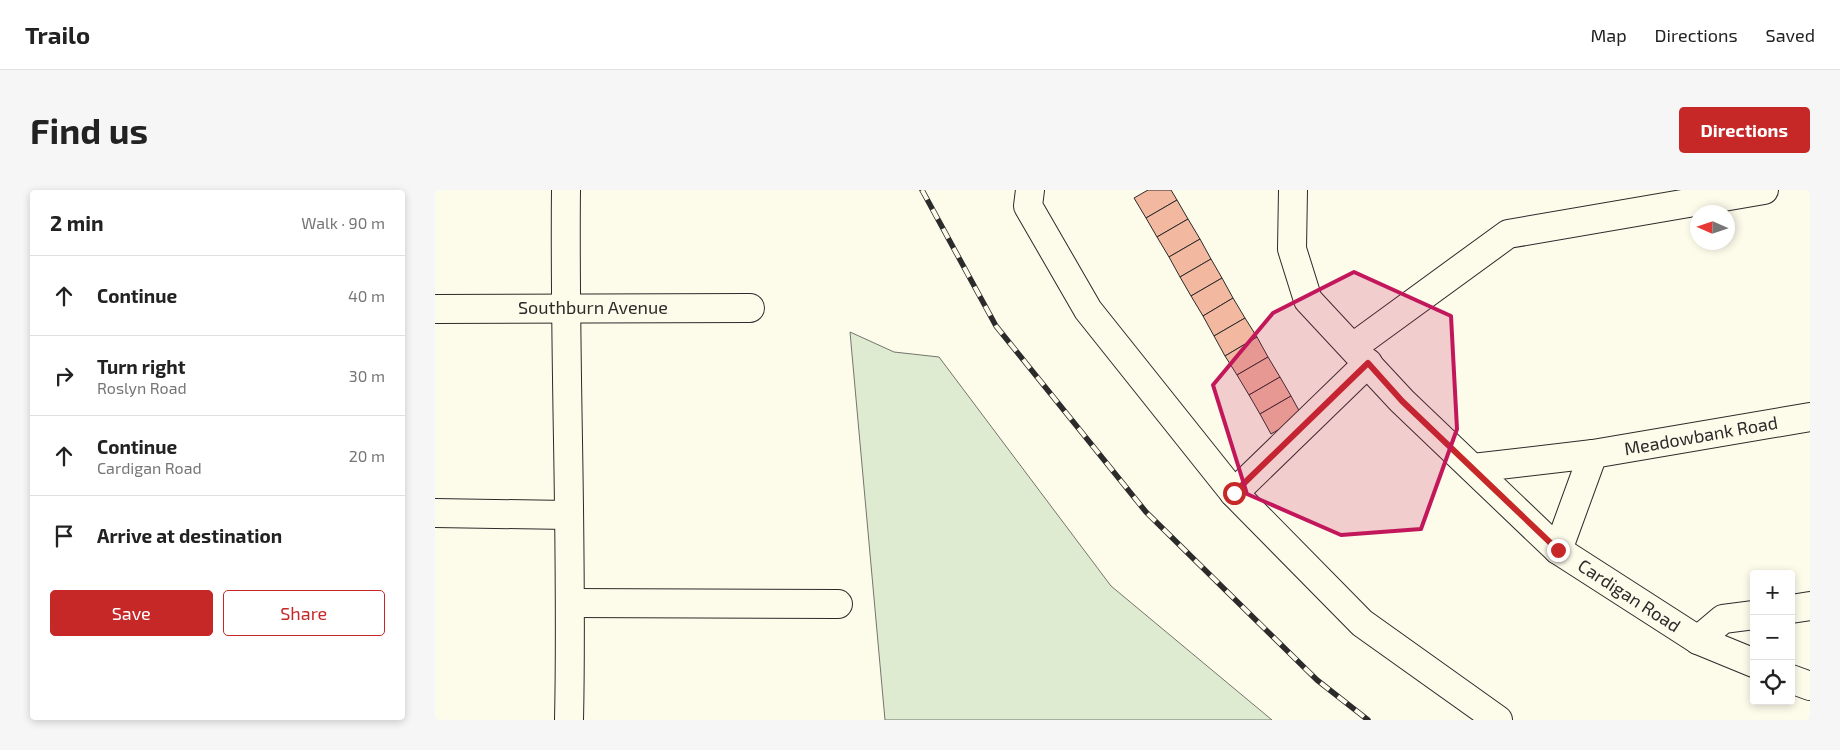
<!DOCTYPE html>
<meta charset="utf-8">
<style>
body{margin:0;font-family:"Exo 2",sans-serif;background:#f6f6f6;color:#222}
.controls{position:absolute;right:15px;bottom:15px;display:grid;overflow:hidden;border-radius:5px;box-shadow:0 2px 8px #0003}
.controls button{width:45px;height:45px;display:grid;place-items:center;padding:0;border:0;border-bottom:1px solid #e0e0e0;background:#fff;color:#222;font:25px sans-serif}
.compass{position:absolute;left:1255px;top:15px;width:45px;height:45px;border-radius:50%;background:#fff;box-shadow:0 2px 8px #0003;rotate:273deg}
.stop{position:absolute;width:15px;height:15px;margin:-11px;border:4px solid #c62828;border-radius:50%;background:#fff}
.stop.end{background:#c62828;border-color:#fff;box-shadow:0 1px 5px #0008}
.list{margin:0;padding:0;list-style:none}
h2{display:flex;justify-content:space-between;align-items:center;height:65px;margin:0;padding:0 20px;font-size:21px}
h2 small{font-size:16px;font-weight:400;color:#767676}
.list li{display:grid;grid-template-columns:32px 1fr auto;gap:15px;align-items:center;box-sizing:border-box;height:80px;padding:0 20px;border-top:1px solid #e0e0e0}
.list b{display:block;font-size:19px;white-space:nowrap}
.list p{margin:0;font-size:16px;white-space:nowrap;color:#767676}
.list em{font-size:16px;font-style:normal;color:#767676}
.actions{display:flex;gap:10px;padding:15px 20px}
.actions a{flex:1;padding:11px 0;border:1px solid #c62828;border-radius:5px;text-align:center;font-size:18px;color:#c62828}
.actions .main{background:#c62828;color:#fff}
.icon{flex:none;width:28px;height:28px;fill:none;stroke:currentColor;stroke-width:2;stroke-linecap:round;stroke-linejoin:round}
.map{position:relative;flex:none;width:1375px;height:530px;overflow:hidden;border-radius:5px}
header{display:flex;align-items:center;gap:30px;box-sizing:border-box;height:70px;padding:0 25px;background:#fff;border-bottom:1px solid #e0e0e0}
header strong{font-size:24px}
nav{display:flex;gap:28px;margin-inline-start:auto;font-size:18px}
.intro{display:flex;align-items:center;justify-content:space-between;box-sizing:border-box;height:120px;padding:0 30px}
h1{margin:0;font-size:35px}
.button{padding:12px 22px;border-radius:5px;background:#c62828;color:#fff;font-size:18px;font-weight:700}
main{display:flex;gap:30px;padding:0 30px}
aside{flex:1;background:#fff;border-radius:5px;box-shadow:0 2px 8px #0003}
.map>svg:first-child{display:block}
</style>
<header>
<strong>Trailo</strong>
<nav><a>Map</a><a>Directions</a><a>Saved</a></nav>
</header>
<div class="intro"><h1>Find us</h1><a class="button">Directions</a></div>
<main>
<aside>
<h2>2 min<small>Walk · 90 m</small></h2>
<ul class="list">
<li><svg class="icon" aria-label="ahead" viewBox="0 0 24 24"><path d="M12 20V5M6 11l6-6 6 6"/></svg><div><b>Continue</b></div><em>40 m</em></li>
<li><svg class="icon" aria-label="right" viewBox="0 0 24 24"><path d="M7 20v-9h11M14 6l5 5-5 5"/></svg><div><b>Turn right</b><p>Roslyn Road</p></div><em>30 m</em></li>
<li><svg class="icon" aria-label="ahead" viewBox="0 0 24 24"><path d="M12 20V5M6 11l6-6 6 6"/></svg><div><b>Continue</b><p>Cardigan Road</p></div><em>20 m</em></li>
<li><svg class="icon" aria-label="arrive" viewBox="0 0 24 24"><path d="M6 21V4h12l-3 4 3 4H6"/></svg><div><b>Arrive at destination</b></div></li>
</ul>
<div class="actions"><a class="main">Save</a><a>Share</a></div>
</aside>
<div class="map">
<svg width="1375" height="530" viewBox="0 0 1375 530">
<rect width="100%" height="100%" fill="#fdfbea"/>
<path fill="#deebd1" stroke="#74746e" d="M415 142 459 162 504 167 676 396 837 530H450Z"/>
<g fill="#f2b8a0" stroke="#2b2b2b">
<path d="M713 0H736L742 10 711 28 699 8Z"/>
<path d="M742 10 753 29 722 47 711 28Z"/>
<path d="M753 29 765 49 734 67 722 47Z"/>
<path d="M765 49 776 69 745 87 734 67Z"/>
<path d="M776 69 787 88 756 106 745 87Z"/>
<path d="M787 88 798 108 768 126 756 106Z"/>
<path d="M798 108 810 128 779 146 768 126Z"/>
<path d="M810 128 822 147 790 166 779 146Z"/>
<path d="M822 147 833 167 802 185 790 166Z"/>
<path d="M833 167 845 187 814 205 802 185Z"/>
<path d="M845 187 856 206 825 224 814 205Z"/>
<path d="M856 206 867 226 836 244 825 224Z"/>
</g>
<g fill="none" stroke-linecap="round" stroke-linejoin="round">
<g stroke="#2b2b2b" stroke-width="30">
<g id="minor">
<path d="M131 0C129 177 138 353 134 530"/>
<path d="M595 0 593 16 653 120 799 303 927 433 1063 530"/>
<path d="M858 0 857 59 873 110 967 211 1123 360 1263 450 1319 473"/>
<path d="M0 119 315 118"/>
<path d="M918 157 1073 44 1329 0"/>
<path d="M1038 278 1158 264 1375 227"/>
<path d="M799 303 933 173"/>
<path d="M0 323 133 325"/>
<path d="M1123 360 1158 264"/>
<path d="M137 413 403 414"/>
<path d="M1356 419 1375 416"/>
<path d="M1263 450 1288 429 1319 425"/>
<path d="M1356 489 1375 496"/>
</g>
</g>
<use href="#minor" stroke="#fdfbea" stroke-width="28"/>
<g stroke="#2b2b2b" stroke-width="5.5">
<path id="rail" d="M487 0 561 136 711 322 882 490 933 530"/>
</g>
<use href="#rail" stroke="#fdfbea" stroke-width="4" stroke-dasharray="11" stroke-linecap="butt"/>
</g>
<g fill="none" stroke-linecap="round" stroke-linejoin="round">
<path stroke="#c62828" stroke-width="6" d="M799 303 933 173 967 211 1123 360"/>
</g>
<path fill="#c2185b" fill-opacity="0.2" stroke="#c2185b" stroke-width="4" stroke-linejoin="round" d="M919 82 1016 126 1022 239 986 339 906 345 812 304 778 195 838 123Z"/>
<g text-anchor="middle" stroke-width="4" stroke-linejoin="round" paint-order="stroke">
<g font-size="18" fill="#2b2b2b" stroke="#fdfbea">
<text x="158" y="124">Southburn Avenue</text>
<text transform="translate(1266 246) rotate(-10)" y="6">Meadowbank Road</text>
<text transform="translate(1194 406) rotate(33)" y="6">Cardigan Road</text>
</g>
</g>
</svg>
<div class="controls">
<button>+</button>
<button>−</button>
<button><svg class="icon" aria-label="locate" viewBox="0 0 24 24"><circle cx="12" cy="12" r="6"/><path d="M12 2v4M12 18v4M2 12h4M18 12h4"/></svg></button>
</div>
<svg class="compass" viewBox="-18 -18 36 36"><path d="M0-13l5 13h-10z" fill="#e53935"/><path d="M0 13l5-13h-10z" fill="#767676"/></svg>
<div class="stop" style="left:799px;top:303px"></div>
<div class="stop end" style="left:1123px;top:360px"></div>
</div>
</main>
